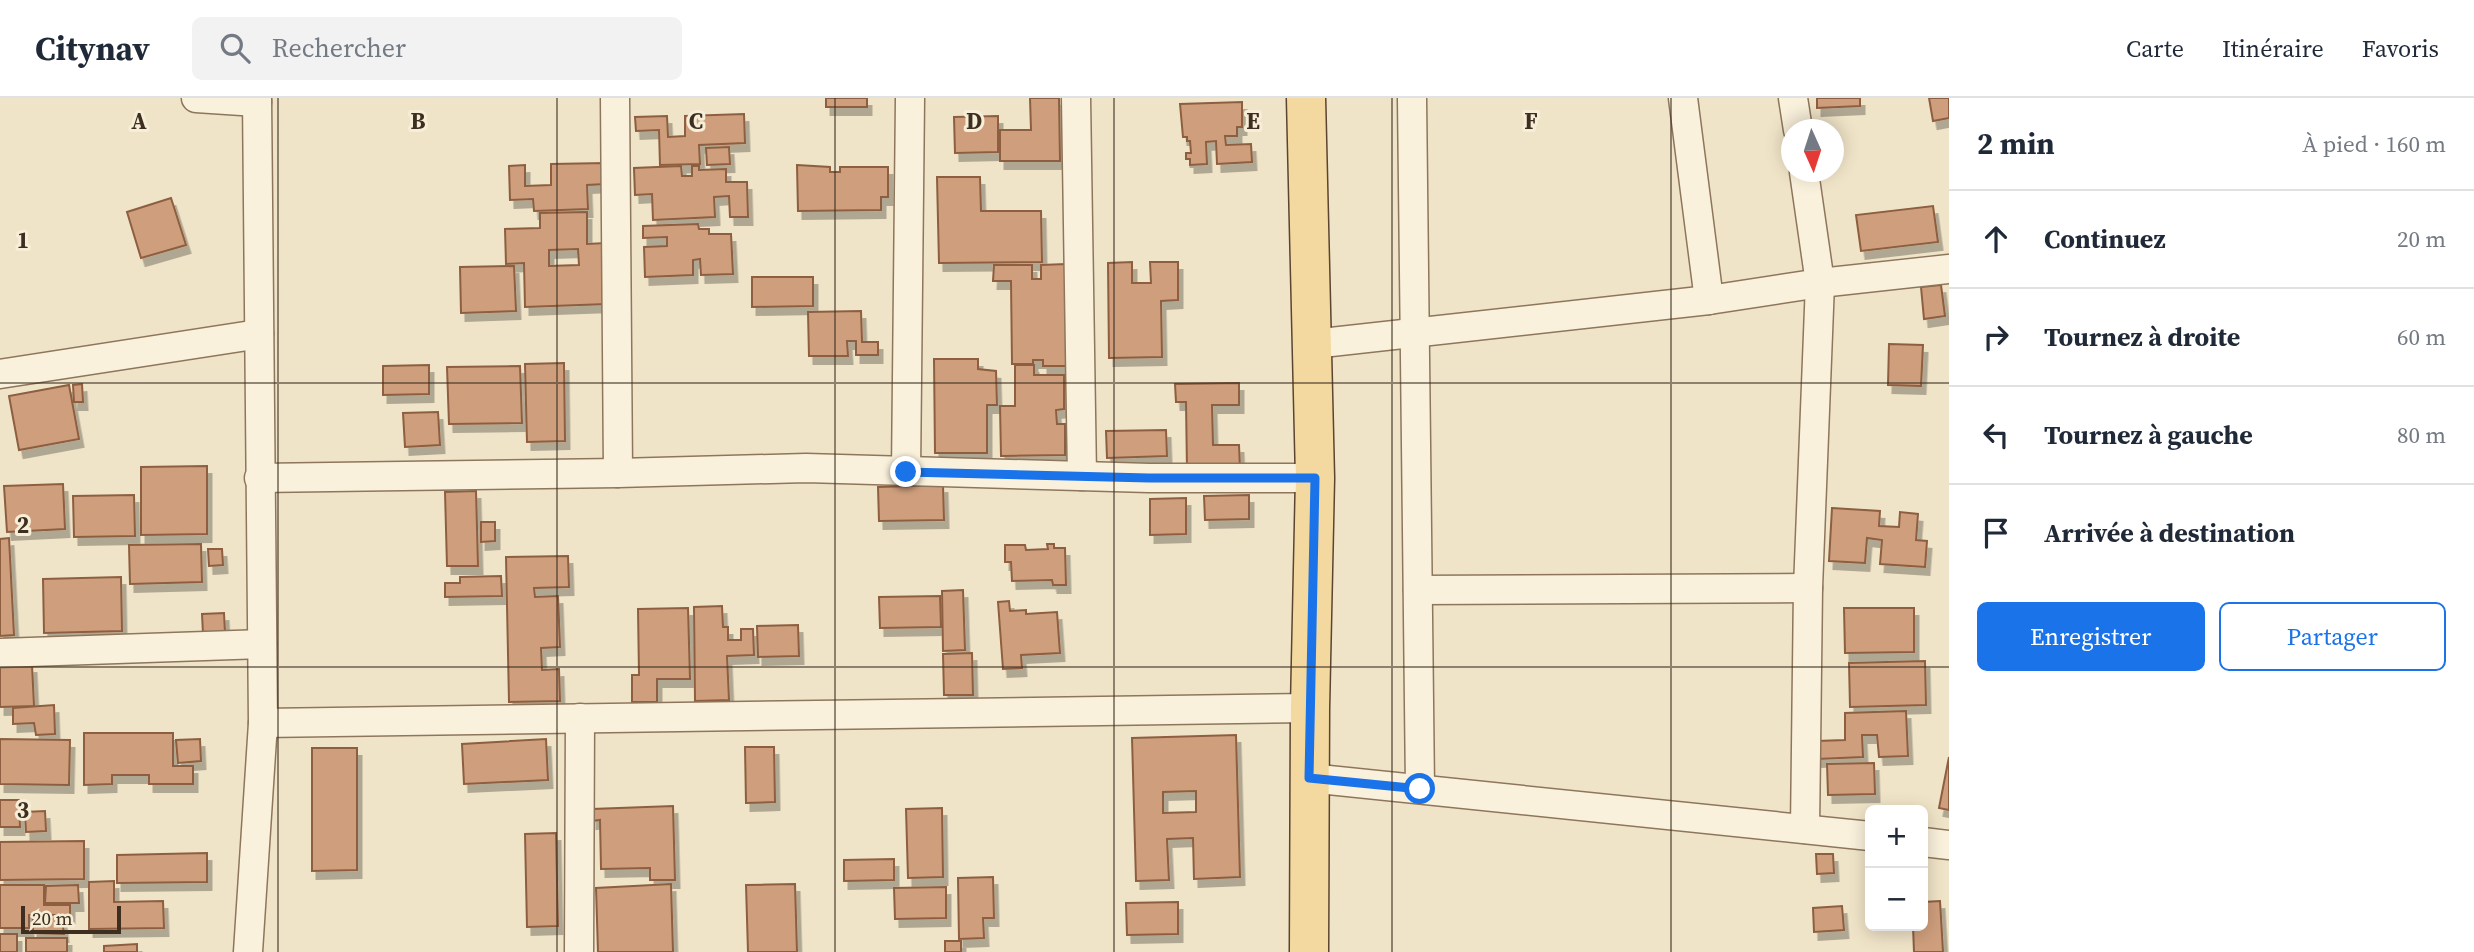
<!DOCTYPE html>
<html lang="fr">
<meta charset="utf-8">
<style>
body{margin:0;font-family:"Source Serif 4",serif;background:#f2f2f3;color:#1f2937}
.controls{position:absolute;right:21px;bottom:21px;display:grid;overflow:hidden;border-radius:10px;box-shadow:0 4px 18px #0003}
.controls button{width:63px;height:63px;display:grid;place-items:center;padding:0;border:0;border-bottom:2px solid #e0e1e3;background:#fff;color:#1f2937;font:35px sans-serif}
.compass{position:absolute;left:1781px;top:21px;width:63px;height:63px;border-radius:50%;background:#fff;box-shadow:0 4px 18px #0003;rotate:177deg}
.scale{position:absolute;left:21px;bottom:18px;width:100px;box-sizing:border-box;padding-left:7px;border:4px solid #3d2e20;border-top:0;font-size:19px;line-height:24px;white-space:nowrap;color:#3d2e20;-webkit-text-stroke:5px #f7eed8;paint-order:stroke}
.stop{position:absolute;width:21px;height:21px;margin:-16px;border:5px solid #1a73e8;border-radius:50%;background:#fff}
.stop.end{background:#1a73e8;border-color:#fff;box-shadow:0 2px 7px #0008}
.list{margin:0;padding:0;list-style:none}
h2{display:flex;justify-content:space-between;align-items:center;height:91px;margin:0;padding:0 28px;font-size:30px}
h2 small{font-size:23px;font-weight:400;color:#747a83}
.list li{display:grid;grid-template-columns:46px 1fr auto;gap:21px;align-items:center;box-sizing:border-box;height:98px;padding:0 28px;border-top:2px solid #e0e1e3}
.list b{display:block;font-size:26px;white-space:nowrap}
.list em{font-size:23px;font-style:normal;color:#747a83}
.actions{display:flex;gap:14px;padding:21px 28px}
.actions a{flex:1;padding:16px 0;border:2px solid #1a73e8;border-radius:10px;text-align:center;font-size:24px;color:#1a73e8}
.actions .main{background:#1a73e8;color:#fff}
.icon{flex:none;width:38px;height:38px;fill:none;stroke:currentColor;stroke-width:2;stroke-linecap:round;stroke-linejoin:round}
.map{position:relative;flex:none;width:1949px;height:854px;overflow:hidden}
header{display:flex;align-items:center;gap:42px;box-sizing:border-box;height:98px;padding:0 35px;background:#fff;border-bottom:2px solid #e0e1e3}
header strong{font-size:33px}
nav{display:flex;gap:38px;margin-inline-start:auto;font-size:24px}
.search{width:490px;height:63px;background:#f2f2f3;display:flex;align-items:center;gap:18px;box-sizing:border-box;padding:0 24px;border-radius:10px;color:#747a83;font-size:26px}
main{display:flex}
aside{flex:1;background:#fff}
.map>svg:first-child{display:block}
</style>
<header>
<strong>Citynav</strong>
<div class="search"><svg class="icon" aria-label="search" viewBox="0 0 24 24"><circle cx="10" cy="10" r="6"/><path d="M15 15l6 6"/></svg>Rechercher</div>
<nav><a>Carte</a><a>Itinéraire</a><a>Favoris</a></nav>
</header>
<main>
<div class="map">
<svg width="1949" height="854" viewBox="0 0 1949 854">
<defs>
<filter id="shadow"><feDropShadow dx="4.5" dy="8" stdDeviation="0" flood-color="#0004"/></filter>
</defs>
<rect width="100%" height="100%" fill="#f0e4c8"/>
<g fill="#cf9f7d" stroke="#8d5f41" stroke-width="2" fill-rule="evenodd" filter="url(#shadow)">
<rect x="826" y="0" width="41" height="9"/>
<path d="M1030 0H1059L1060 63H1000V32H1031Z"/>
<path d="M1817 0H1860V8L1817 10Z"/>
<path d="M1929 0H1949V20L1933 23Z"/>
<path d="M1242 4V29H1237V38H1225L1226 47 1251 46 1252 64 1217 66 1216 43 1206 44 1207 66 1190 67V61H1186V55H1191L1190 43H1187V39H1183L1180 6Z"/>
<path d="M744 16 745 45 699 47 700 66 660 67 659 32 636 33 635 19 667 18 668 39 685 38V18Z"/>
<path d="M998 18V54L955 55 954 19Z"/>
<path d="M729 49 730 66 707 67 706 50Z"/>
<path d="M606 65V86L587 87 588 111 534 113 533 101 510 102 509 68 525 67V88L551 87V66Z"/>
<path d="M797 67 830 69V74H840V69H888V99H881V112L798 113Z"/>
<path d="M681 68 682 78H692V68H699V72L726 71V84H747L748 119H730L729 98 714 99 715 119 653 122 652 96 635 97 634 70Z"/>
<path d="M937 79H980L981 113H1041L1042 164 939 165Z"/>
<path d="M171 100 186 147 141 160 127 114Z"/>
<path d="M1933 108 1938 144 1861 153 1856 117Z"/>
<path d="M587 114V146L606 145 607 206 525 209 524 165 506 166 505 131 540 130V115ZM578 151 579 167 549 168V152Z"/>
<path d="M698 126 699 131H709V136H731L733 176 701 177 700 161 693 162V177L645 179 644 149 667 148V139L643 140V128Z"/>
<path d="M1132 164V185H1151L1150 164H1178V202L1161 203 1162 259 1109 260 1108 165Z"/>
<path d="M1066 166 1067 268H1043V262H1033V266H1012L1011 183H993L994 167H1032V181H1041V167Z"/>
<path d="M514 168 516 213 461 215 460 169Z"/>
<path d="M752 179H813V208L752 209Z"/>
<path d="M1941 187 1945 218 1924 221 1921 189Z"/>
<path d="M861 213 862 244H878V257H856V243H847L848 258H809L808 214Z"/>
<path d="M1889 246 1923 247 1921 288 1888 287Z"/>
<path d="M934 261H978V271L996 273 997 307H987V355H935Z"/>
<path d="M564 265 565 343 527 344 525 266Z"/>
<path d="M429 267V296L383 297V268Z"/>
<path d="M1015 267H1034V277H1064V311L1056 312 1057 326H1065V357L1001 358 1000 308H1015Z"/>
<path d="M520 268 522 325 449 326 447 269Z"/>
<path d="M1239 285V307H1212L1213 347H1239L1240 371 1187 372 1186 304H1176L1175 286Z"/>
<path d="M82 286 83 304H74L73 287Z"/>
<path d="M69 287 79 341 19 352 9 298Z"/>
<path d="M438 314 440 347 405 349 403 315Z"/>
<path d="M1166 332 1167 358 1107 360 1106 333Z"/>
<path d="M207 368V436L141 437V369Z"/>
<path d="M63 386 65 431 7 434 4 388Z"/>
<path d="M943 387 944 422 879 423 878 389Z"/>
<path d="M476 393 478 468H447L445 394Z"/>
<path d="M134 397 135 438 74 439 73 398Z"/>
<path d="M1249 397V421L1205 422 1204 398Z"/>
<path d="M1186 400V436L1150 437V401Z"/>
<path d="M1832 410 1880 413 1879 428 1899 429 1900 414 1918 416 1916 442 1927 443 1925 469 1880 466 1882 442 1867 440 1865 465 1829 463Z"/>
<path d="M481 424H495V443L481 444Z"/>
<path d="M9 440 14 537 0 538V441Z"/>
<path d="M201 446 202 484 130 486 129 447Z"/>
<path d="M1047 446H1054V450H1065L1066 487H1053L1052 482 1012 483 1011 464H1005V447H1025L1026 452 1048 451Z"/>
<path d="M208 451H222L223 467 209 468Z"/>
<path d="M568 458 569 489 534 490 535 499 558 498 560 549 541 550 542 572 559 571 560 603 509 604 506 459Z"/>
<path d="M501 478 502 498 445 499V485H460V479Z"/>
<path d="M121 479 122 533 44 535 43 481Z"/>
<path d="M963 492 965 552 943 553 942 493Z"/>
<path d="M940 498 941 529 880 530 879 499Z"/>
<path d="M1009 503 1010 513 1026 512V516L1057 514 1060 555 1021 557 1022 570 1003 571 998 504Z"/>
<path d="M722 508 723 529H728V542H741V531H753L754 557 727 558 729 602 695 603 694 509Z"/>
<path d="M688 510 690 581H657V604H632V577H639L638 511Z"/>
<path d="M1844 510H1914V554L1845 555Z"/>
<path d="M224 515 225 535 203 536 202 516Z"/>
<path d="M798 527 799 558 758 559 757 528Z"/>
<path d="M972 555 973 597H944L943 556Z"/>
<path d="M1925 563 1926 607 1850 609 1849 565Z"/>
<path d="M32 567 34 608 0 609V568Z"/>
<path d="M54 607 55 636 36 637 34 625 13 626V610Z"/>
<path d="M1906 613 1908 658 1879 659 1877 637H1862L1863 659 1817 661V643L1845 642V615Z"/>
<path d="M84 635H173V668H193V686H149V677H112V686L84 687Z"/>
<path d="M1236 637 1240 779 1194 781 1193 740 1167 741 1169 782 1136 783 1132 640ZM1196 693V714L1163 715V694Z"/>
<path d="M0 641 70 642 69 687 0 686Z"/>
<path d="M200 641 201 663 178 665 176 642Z"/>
<path d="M546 641 548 682 464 686 462 646Z"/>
<path d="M745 649H774L775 704 746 705Z"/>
<path d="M312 650H357V772L312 773Z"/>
<path d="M1949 659V712L1939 710Z"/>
<path d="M1874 665 1875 696 1828 697 1827 666Z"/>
<path d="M0 702H19L20 729H0Z"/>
<path d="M673 708 675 782H650V770L601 771 600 722 592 723V711Z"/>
<path d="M942 710 943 779 908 780 906 711Z"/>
<path d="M45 713 46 733 26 734 25 714Z"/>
<path d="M556 735 558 828 527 829 525 736Z"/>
<path d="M84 743V781L0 782V744Z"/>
<path d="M207 755V784L117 785V757Z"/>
<path d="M1816 756H1833L1834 775 1817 776Z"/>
<path d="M894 761V782L844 783V762Z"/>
<path d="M993 779 994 820H983L984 840 959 841 958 780Z"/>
<path d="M114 783V804L163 803 164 830 89 831V784Z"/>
<path d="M671 786 673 854H598L596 790Z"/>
<path d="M795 786 797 854H748L746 787Z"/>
<path d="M0 787H44V807H70V817H29V830H0Z"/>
<path d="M78 787 79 805H45L46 788Z"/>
<path d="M946 789V820L895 821 894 790Z"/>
<path d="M1940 803 1943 854H1914L1913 828H1923V804Z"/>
<path d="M1178 804V836L1127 837 1126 805Z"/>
<path d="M1842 808 1844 832 1814 834 1813 810Z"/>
<path d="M33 821H62L64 836 33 835Z"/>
<rect x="0" y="836" width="17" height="18"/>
<rect x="26" y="840" width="41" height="14"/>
<rect x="945" y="843" width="16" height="11"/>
<path d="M137 846V854H104V848Z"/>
</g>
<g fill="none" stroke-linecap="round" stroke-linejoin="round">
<g stroke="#8d765c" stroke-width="31">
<g id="street">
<path d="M196 0 257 4"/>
<path d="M615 0 618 375"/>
<path d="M1076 0 1082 378"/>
<path d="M1412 0 1420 691"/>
<path d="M1683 0 1709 202"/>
<path d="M1793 0 1798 32"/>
<path d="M1804 74 1820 185 1808 490 1805 731"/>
<path d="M1313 246 1709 202 1820 185 1949 171"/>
<path d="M0 276 259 236"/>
<path d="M906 374 910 0"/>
<path d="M259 380 618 375 806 370 1149 380H1315"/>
<path d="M1418 492 1808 490"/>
<path d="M0 555 262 546"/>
<path d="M263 625 1310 610"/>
<path d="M1309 680 1870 738"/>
<path d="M1923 744 1949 747"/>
<path d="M248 854 263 625 257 0"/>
<path d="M579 854 580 620"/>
</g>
</g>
<g stroke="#5b4430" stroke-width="41">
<path id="primary" d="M1306 0 1315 380 1310 610 1309 854"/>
</g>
<use href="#street" stroke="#faf1dc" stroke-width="28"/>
<use href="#primary" stroke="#f3d9a0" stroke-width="38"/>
</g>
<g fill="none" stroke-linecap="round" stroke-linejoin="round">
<path stroke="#1a73e8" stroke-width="9" d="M906 374 1149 380H1315L1309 680 1420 691"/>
</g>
<path fill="none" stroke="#3d2e20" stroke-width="2" stroke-opacity="0.55" d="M278 0V854M557 0V854M835 0V854M1114 0V854M1392 0V854M1671 0V854M0 285H1949M0 569H1949"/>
<g font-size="23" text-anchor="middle" font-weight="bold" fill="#3d2e20" stroke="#f7eed8" stroke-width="6" stroke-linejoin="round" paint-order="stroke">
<text x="139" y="31">A</text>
<text x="418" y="31">B</text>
<text x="696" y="31">C</text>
<text x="974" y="31">D</text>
<text x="1253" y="31">E</text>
<text x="1531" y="31">F</text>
<text x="23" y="150">1</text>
<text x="23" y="435">2</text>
<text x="23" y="720">3</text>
</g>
</svg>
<div class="controls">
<button>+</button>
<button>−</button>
</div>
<svg class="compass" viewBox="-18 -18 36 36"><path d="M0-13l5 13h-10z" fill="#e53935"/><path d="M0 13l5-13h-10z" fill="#747a83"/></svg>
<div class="scale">20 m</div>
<div class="stop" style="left:1420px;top:691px"></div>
<div class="stop end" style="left:906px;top:374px"></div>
</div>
<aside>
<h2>2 min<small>À pied · 160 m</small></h2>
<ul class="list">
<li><svg class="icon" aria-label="ahead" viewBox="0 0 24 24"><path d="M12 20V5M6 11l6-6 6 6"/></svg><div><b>Continuez</b></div><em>20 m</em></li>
<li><svg class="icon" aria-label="right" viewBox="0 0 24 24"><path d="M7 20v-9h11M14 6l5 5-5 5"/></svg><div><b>Tournez à droite</b></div><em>60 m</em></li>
<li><svg class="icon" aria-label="left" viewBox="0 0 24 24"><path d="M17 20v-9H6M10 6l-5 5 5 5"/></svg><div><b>Tournez à gauche</b></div><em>80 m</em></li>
<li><svg class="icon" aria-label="arrive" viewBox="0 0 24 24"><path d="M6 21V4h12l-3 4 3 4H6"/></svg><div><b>Arrivée à destination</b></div></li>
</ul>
<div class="actions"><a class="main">Enregistrer</a><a>Partager</a></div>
</aside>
</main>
